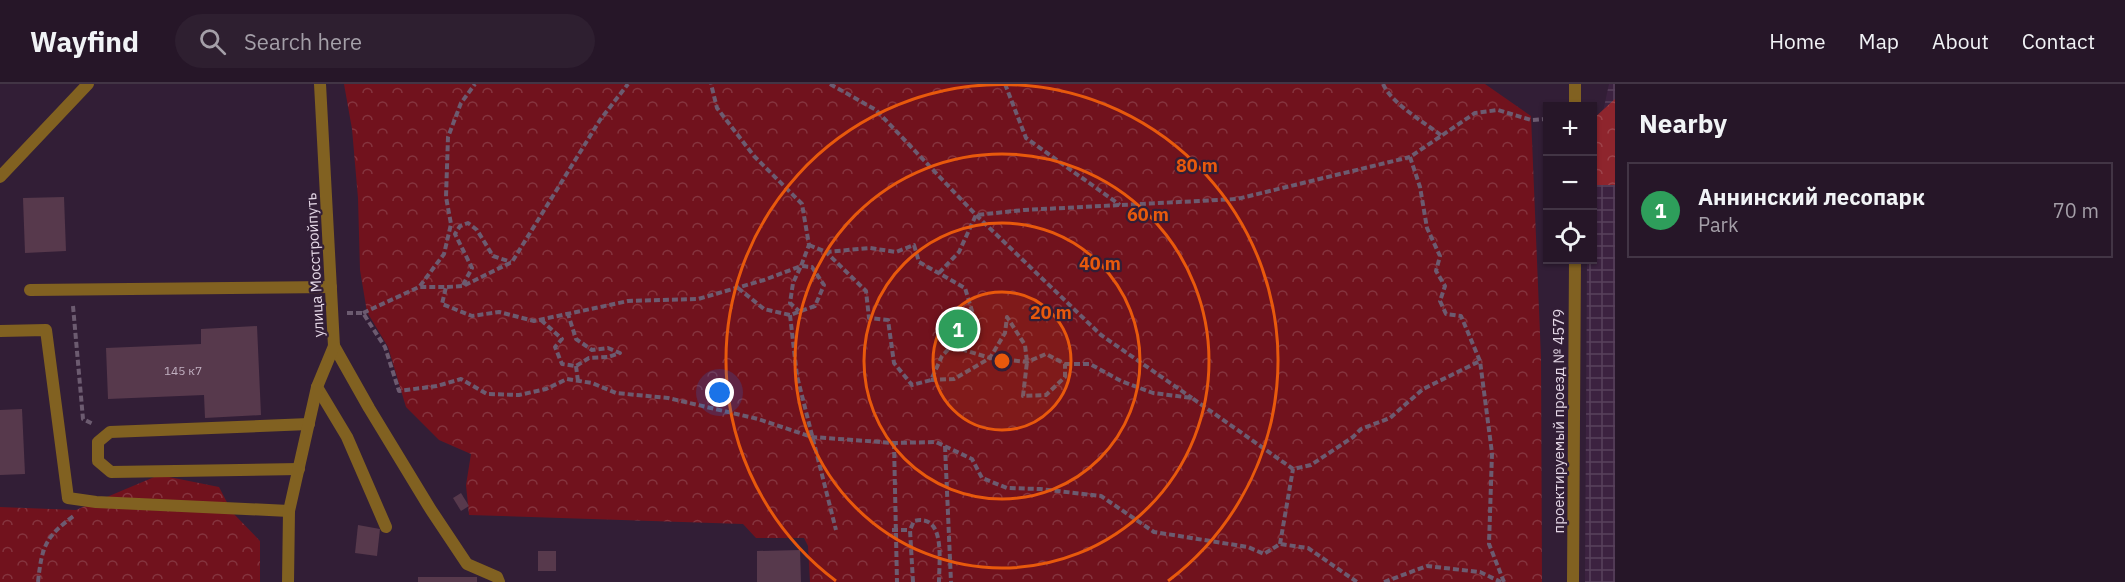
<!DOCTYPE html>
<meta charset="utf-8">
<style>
body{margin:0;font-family:"IBM Plex Sans",sans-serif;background:#2e1f30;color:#f1f3f6}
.controls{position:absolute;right:18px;top:18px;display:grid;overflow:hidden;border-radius:0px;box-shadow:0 2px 4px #0004}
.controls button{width:54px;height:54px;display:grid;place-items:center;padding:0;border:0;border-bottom:2px solid #423545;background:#261628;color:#f1f3f6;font:30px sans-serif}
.you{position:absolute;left:720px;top:309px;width:21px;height:21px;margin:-15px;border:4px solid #fff;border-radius:50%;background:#1a73e8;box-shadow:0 0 0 9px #1a73e833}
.badge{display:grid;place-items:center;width:39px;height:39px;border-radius:50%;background:#6fd360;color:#fff;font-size:20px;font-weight:700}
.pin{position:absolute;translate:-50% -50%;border:3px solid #fff;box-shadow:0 2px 6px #0006}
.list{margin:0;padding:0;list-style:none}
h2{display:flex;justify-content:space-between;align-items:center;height:78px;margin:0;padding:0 24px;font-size:26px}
h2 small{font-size:20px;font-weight:400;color:#a49fa8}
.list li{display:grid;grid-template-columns:39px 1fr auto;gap:18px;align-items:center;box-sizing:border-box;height:96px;margin:0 12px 12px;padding:0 12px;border:2px solid #423545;border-radius:0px}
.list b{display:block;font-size:22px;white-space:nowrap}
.list p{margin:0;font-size:20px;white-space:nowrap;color:#a49fa8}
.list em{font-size:20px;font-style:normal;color:#a49fa8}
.icon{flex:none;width:33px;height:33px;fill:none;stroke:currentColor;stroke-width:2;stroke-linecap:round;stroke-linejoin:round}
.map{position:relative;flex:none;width:1615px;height:498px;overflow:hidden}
header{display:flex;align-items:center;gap:36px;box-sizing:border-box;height:84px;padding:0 30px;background:#261628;border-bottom:2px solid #423545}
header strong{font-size:28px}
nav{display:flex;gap:33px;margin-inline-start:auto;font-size:21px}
.search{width:420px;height:54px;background:#2e1f30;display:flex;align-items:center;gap:15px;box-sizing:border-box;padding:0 21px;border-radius:33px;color:#a49fa8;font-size:22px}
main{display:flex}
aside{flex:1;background:#261628}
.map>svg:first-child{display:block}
</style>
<header>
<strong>Wayfind</strong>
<div class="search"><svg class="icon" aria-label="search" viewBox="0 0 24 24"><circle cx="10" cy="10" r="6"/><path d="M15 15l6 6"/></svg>Search here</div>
<nav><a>Home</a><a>Map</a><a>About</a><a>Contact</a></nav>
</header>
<main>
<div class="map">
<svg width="1615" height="498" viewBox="0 0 1615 498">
<defs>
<pattern id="industrial-grid" width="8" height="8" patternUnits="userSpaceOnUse" patternTransform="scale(1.5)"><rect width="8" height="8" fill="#3c2240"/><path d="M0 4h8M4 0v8" fill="none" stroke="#58415c"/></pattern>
<pattern id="forest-crowns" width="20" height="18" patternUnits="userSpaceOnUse" patternTransform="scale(1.5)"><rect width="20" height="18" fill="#8e252d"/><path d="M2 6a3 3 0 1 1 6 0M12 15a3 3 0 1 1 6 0" fill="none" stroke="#9e444b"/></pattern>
<pattern id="park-crowns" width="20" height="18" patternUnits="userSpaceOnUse" patternTransform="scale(1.5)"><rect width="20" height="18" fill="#71121d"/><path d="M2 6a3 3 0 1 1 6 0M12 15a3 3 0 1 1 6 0" fill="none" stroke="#85343e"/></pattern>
</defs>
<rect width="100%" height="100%" fill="#321e36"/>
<path fill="url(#industrial-grid)" d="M1609 0H1615V498H1585L1587 176H1592L1593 74Z"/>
<path fill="url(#forest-crowns)" d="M1615 15V101H1593V35Z"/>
<g fill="url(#park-crowns)">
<path d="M344 0H1485L1531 32 1541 274 1542 498H810L808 462 804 454H756L743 440 469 431 466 401 471 370 439 356 406 323 388 263 367 228 360 186 358 114 352 45Z"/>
<path d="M159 391 219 403 232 428 260 457V498H0V423L76 426Z"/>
</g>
<g fill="#57394c">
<path d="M64 113 66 167 25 169 23 114Z"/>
<path d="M257 242 261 331 205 334 204 311 108 315 106 264 201 260V245Z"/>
<path d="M22 325 25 390 0 391V326Z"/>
<path d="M461 409 469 422 461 427 453 414Z"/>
<path d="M358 441 380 445 377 472 355 469Z"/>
<path d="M800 466 801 498H757V467Z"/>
<rect x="538" y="467" width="18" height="20"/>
<rect x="418" y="493" width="59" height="5"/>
</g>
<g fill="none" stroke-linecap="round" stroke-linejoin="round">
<g stroke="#6c5b70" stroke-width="4" stroke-dasharray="6 3" stroke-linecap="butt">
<path d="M830 0 876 26 976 131 1101 251 1192 314"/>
<path d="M1005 0 1026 54 1120 121"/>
<path d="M1383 0C1392 20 1424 38 1442 52"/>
<path d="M809 161 826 168 870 164 896 168 914 161 919 178 965 204 975 237 942 272 931 296 912 301 894 279 888 236 869 234 866 207 826 168"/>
<path d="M939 189 959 168 976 131 1024 126 1237 115 1410 73"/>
<path d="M463 201 472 184 455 150 460 142 468 139 477 146 493 172 511 178"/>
<path d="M420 202 444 170 451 140 446 113 448 53 461 19 475 0"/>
<path d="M447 203 463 202 512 178 600 36 628 0"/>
<path d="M738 204 764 225 790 231 815 222 824 201 812 183 801 182 793 199 790 219 799 227"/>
<path d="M73 222 83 335 93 340"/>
<path d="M347 229H363L385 263 399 307 437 302 461 295 487 310 519 311 546 305 567 295 592 299 616 309 668 314 758 335 812 353 894 359 936 358 972 375 982 394 1007 404 1040 405 1101 412 1154 448 1248 463 1264 470 1280 460 1308 464 1357 498"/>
<path d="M363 229 419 203H446L442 220 472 232 499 228 534 237 628 217 698 215 764 196 801 182 809 161 802 120 754 72 717 24 711 0"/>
<path d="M790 231 797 292 836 446"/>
<path d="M541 236 562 255 555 263 562 280 576 282 589 274 608 273 620 269 608 264 592 266 576 255 568 230"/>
<path d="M1065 280H1090L1121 297 1153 309 1192 314 1293 385 1311 381 1353 353 1361 345 1390 334 1423 305 1480 277"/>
<path d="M576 282 578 297"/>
<path d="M931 296 954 295 990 274 1005 249 1007 233 1025 261 1027 278 1023 312 1046 311 1065 293V280L1046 270 1027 278 990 274 951 262"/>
<path d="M894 359 897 498"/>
<path d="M945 362 951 498"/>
<path d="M892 446H910"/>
<path d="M1280 460 1293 385"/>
<path d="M38 498C42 462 45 453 75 431"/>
<path d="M913 498 910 446 914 437C946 429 939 477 939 498"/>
<path d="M1384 498 1427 482 1480 488 1501 498"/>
<path d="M1504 498 1489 460 1492 369 1480 277 1461 232 1446 230 1440 217 1445 202 1436 187 1440 172 1427 144 1420 103 1410 73 1475 29 1498 26 1531 36 1548 35"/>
</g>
<g stroke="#816121" stroke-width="12">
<path d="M0 93 88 0"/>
<path d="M30 206 331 203"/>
<path d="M0 247 46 246 68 414 96 418 289 427"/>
<path d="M334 262 369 324 431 426 467 480 497 493 499 498"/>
<path d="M317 303 347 353 386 443"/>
<path d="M299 385 111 388 98 377V358L110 348 309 340"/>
</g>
<g stroke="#816121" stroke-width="12">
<path d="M1575 0V22"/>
<path d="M288 498 289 427 317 303 334 262 320 0"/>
<path d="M1573 498 1575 176"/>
</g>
</g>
<circle cx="1002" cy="277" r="69" fill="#e8590c" fill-opacity=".12"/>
<g fill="none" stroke="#e8590c" stroke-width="3">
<circle cx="1002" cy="277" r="69"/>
<circle cx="1002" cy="277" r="138"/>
<circle cx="1002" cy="277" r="207"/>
<path d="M836 497A276 276 0 1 1 1168 497"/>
</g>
<g text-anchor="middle" stroke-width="4.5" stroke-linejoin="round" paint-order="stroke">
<g font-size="12" fill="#c1b0c0">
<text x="183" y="291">145 к7</text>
</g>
<g font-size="15" fill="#e4d7e6" stroke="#321e36">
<text transform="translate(315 181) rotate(-93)" y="5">улица Мосстройпуть</text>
<text transform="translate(1559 337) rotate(-90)" y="5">проектируемый проезд № 4579</text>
</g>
</g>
<circle cx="1002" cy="277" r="9" fill="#e8590c" stroke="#321e36" stroke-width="3"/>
<g font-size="18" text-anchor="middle" font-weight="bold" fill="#e8590c" stroke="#321e36" stroke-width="4.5" stroke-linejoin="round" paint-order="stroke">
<text x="1197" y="88">80 m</text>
<text x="1148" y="137">60 m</text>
<text x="1100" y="186">40 m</text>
<text x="1051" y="235">20 m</text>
</g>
</svg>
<div class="controls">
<button>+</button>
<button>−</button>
<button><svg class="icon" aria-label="locate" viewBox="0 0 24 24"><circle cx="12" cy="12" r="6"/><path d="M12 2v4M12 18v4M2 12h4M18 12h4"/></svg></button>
</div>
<div class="you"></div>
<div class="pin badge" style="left:958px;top:245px;background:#2e9e5b">1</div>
</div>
<aside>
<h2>Nearby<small></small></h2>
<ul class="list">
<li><span class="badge" style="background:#2e9e5b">1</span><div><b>Аннинский лесопарк</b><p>Park</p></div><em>70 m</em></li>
</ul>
</aside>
</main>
